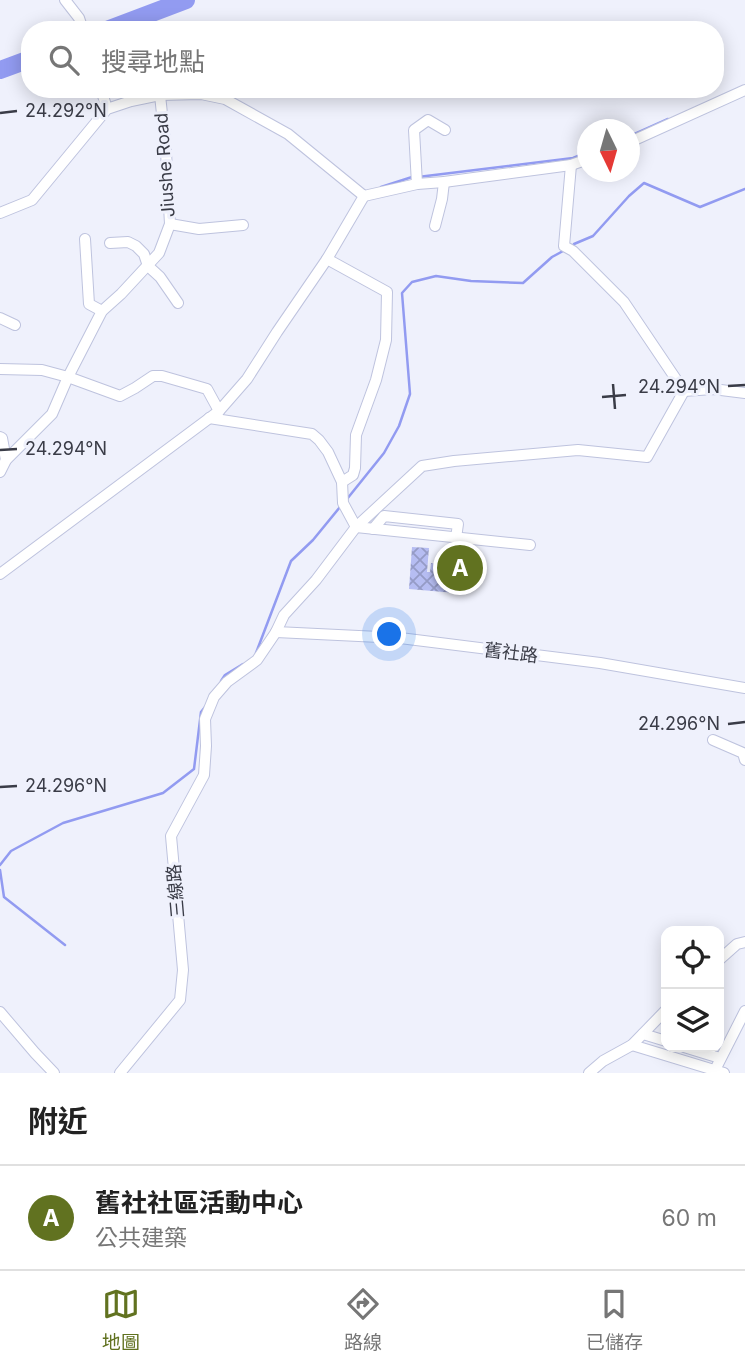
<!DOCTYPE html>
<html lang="zh-TW">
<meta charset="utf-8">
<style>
body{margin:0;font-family:Inter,"Noto Sans TC",sans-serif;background:#f2f2f2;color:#222}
.controls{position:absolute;right:21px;bottom:21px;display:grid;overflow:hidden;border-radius:14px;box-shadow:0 4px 18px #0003}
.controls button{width:63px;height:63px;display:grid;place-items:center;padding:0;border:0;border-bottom:2px solid #e0e0e0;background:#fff;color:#222;font:35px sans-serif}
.compass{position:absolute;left:577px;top:119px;width:63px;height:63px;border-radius:50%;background:#fff;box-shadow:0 4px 18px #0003;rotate:175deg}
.you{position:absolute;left:390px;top:635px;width:24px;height:24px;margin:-18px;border:5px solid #fff;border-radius:50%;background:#1a73e8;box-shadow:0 0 0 10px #1a73e833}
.badge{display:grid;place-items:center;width:46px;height:46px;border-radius:50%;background:#617220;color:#fff;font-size:23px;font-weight:700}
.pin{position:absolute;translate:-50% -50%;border:4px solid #fff;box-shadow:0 2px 7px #0006}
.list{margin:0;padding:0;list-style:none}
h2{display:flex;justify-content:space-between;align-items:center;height:91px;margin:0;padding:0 28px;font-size:30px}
h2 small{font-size:23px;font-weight:400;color:#767676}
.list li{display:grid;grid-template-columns:46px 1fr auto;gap:21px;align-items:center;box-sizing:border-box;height:105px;padding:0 28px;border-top:2px solid #e0e0e0}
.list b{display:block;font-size:26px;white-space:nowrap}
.list p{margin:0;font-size:23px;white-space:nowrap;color:#767676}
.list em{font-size:23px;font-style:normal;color:#767676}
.icon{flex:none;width:38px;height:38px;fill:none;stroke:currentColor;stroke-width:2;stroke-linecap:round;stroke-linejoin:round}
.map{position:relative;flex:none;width:745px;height:1073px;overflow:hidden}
.search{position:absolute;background:#fff;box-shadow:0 4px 18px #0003;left:21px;right:21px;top:21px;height:77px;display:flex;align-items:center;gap:18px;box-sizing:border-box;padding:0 24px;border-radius:28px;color:#767676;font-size:26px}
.sheet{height:196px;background:#fff}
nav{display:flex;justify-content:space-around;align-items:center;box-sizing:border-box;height:98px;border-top:2px solid #e0e0e0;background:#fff;font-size:19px;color:#767676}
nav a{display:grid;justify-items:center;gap:4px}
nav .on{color:#617220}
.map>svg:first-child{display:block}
</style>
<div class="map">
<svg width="745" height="1073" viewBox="0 0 745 1073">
<defs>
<pattern id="building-cross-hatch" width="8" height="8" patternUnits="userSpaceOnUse" patternTransform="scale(1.75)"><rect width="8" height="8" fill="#b6bdf2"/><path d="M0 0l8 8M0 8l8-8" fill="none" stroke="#959bc6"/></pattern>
</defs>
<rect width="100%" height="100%" fill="#eff1fc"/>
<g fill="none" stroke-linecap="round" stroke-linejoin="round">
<g stroke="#929bf1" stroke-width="2.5">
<path d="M630 136 668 119"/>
<path d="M418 177 573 158 588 152"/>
<path d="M381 187 412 177"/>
<path d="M574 244 593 236 629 196 644 183 700 207 745 189"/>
<path d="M347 499 384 453 399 426 410 394 402 293 412 282 436 276 471 281 523 283 552 257 563 251"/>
<path d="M256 653 291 561 313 540 340 507"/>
<path d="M221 681 225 675 243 664"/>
<path d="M0 865 11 851 63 823 163 793 194 769 201 712 205 707"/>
<path d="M0 870 4 897 65 945"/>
</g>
<g stroke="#929bf1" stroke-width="18">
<path d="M107 30 186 0"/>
<path d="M0 70 30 59"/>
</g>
</g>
<path fill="url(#building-cross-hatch)" d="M412 547 429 548 427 572H430L431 563 446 564 445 572H450L452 554 470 555 467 594 409 589Z"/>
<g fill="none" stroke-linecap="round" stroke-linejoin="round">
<g stroke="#bec3de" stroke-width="12">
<g id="minor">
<path d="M65 0 79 18 83 30"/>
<path d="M101 89 107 109"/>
<path d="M630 142 745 90"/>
<path d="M417 184 414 130 428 120 445 130"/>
<path d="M0 213 32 200 107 109 131 101 160 95 201 94 225 99 288 134 364 196 417 184 444 182 571 165 588 159"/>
<path d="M170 224 199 229 243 225"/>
<path d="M435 226 442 199 444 182"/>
<path d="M85 239 89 304 102 311"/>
<path d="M110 243 128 242 136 246 144 254 148 266 160 277 178 303"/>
<path d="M327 259 387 292 386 340 376 380 356 435 355 468 353 475 342 482"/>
<path d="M0 318 15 325"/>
<path d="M0 369 42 370 68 377 120 396 135 388 153 376H162L207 389 219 411"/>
<path d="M684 391 713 389 745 393"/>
<path d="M209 418 312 434 319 440 328 452 342 482 343 503 356 527 530 545"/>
<path d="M0 437 2 438 6 460"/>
<path d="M0 472 6 460 52 414 68 377 102 311 121 294 159 253 170 224 166 152 160 95"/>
<path d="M373 529 384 516 458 524 456 538"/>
<path d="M0 574 219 411 247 379 277 332 327 259 364 196"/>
<path d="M276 632 400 638 600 663 745 688"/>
<path d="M713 740 743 753 745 760"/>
<path d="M719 960 737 944 745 942"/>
<path d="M0 1012 35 1053 54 1073"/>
<path d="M643 1034 666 1041"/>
<path d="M632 1045 724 1073"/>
<path d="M684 1047 720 1058"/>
<path d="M715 1070 745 1011"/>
<path d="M120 1073 180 1000 183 970 171 836 204 775 206 746 205 719 214 697 227 682 257 660 276 632 284 615 316 580 356 527 422 466 454 461 578 450 647 457 684 391 624 302 573 251 564 246 571 165"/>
<path d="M589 1073 603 1061 632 1045 666 1010"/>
</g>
</g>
<use href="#minor" stroke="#fff" stroke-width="10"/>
</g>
<path fill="none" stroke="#3a3c47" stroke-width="2.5" d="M0 113 17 111M613 384 615 409M728 386 745 385M602 397 626 395M0 450 17 449M728 724 745 722M0 787 17 786"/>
<g text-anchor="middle" stroke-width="6" stroke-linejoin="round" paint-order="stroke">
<g font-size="18" fill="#3a3c47" stroke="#eff1fc">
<text transform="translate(165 165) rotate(-94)" y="6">Jiushe Road</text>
<text transform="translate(511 653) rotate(7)" y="6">舊社路</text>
<text transform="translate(176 891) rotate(-95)" y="6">三線路</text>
</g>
</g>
<g font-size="18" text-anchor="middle" fill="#3a3c47" stroke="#eff1fc" stroke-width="6" stroke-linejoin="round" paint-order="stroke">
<text x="66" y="117">24.292°N</text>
<text x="679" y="393">24.294°N</text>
<text x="66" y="455">24.294°N</text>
<text x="679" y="730">24.296°N</text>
<text x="66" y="792">24.296°N</text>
</g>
</svg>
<div class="controls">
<button><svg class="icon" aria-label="locate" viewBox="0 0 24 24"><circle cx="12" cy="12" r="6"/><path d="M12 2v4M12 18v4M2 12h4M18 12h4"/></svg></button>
<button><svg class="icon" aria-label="layers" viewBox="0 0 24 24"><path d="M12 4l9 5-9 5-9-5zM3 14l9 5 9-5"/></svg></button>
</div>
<svg class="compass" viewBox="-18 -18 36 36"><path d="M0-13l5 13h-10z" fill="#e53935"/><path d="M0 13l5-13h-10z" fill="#767676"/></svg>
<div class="you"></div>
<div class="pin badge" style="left:460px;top:568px">A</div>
<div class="search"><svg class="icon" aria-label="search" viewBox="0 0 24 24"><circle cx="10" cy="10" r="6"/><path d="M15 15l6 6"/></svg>搜尋地點</div>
</div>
<section class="sheet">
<h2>附近<small></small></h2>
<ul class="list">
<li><span class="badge">A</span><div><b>舊社社區活動中心</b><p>公共建築</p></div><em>60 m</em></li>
</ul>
</section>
<nav>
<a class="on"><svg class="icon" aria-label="map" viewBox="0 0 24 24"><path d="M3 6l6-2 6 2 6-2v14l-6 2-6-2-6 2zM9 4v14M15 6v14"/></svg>地圖</a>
<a><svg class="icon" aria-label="directions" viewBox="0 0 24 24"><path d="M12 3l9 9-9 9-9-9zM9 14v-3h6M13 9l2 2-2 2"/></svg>路線</a>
<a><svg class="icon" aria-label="saved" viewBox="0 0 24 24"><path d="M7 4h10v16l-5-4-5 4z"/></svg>已儲存</a>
</nav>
